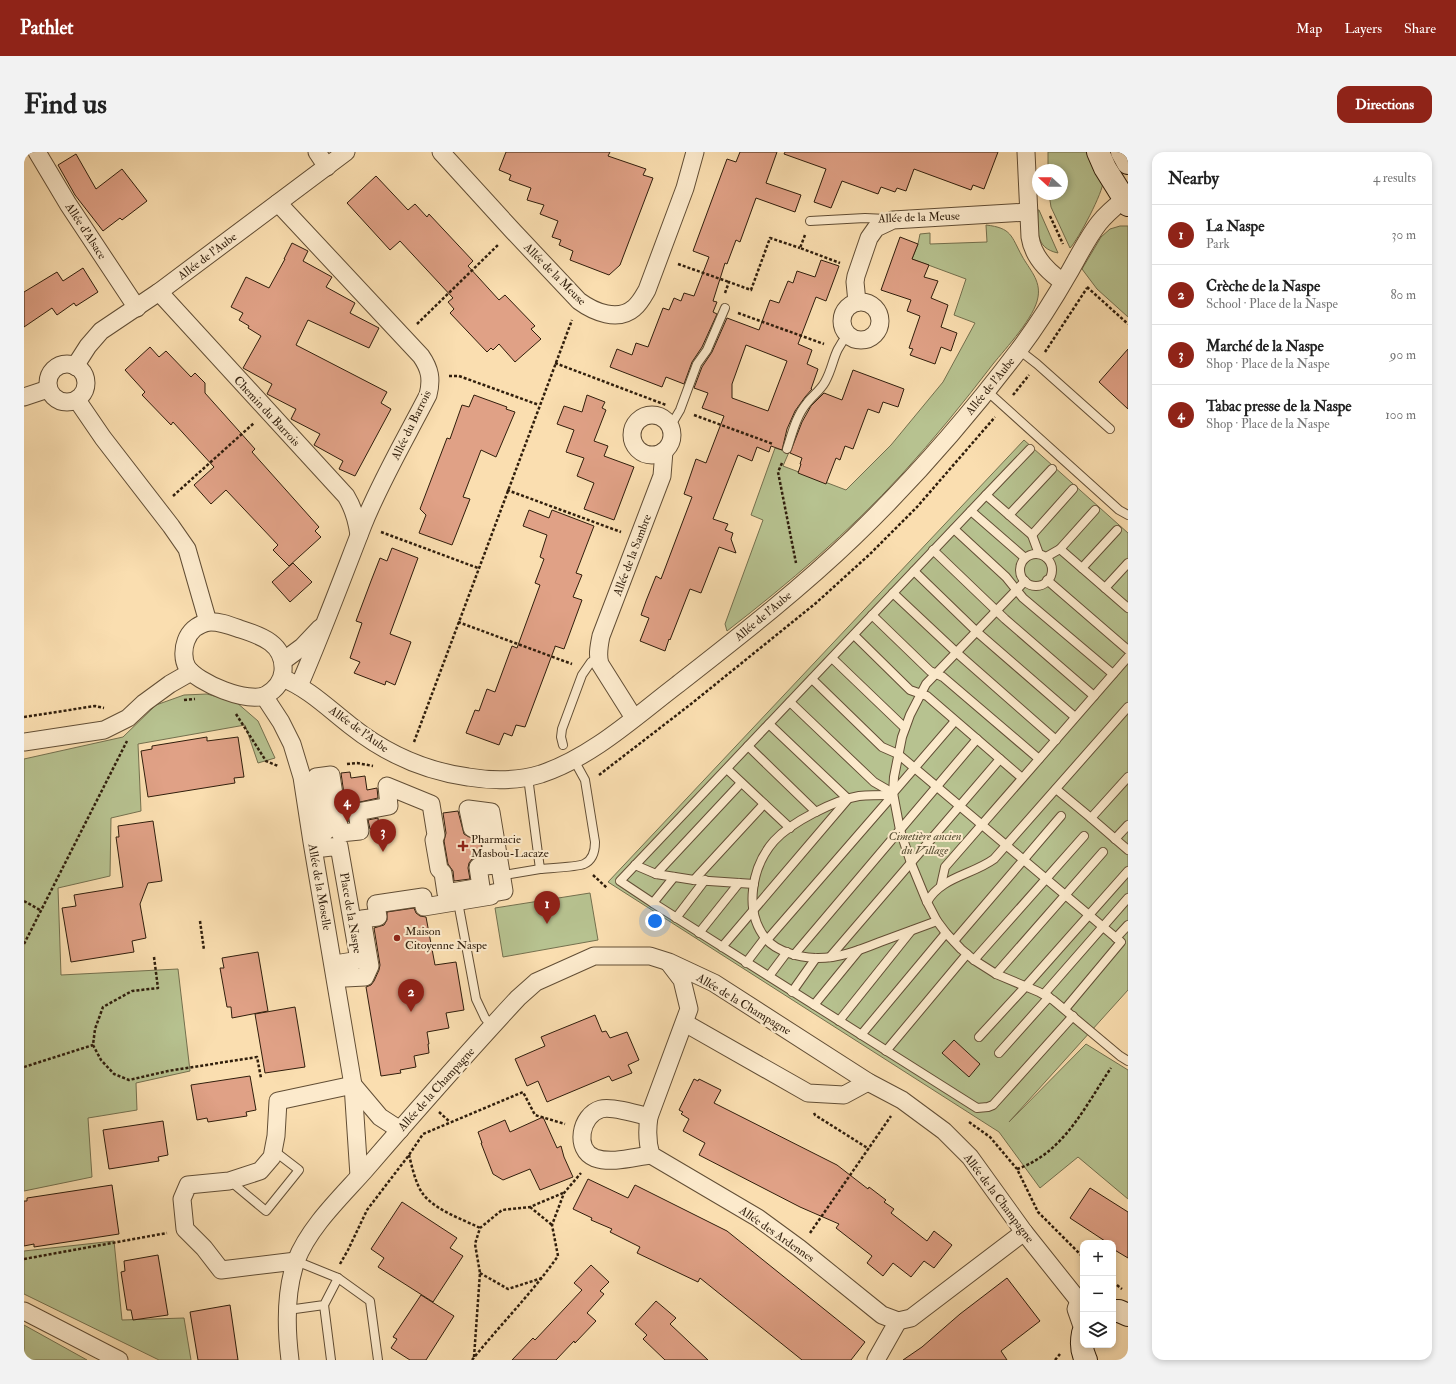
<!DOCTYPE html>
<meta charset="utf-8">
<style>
body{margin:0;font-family:"IM FELL Double Pica",serif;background:#f2f2f2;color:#222}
.controls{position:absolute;right:12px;bottom:12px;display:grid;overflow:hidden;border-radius:8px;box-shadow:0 2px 6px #0003}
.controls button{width:36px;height:36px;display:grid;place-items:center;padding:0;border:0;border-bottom:1px solid #e0e0e0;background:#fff;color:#222;font:20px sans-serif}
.compass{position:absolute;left:1008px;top:12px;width:36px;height:36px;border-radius:50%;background:#fff;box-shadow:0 2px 6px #0003;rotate:291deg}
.you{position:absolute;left:631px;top:769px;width:14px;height:14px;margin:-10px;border:3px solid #fff;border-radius:50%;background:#1a73e8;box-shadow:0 0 0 6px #1a73e833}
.badge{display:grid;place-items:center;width:26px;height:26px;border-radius:50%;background:#8f2418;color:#fff;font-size:13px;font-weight:700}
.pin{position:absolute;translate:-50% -33px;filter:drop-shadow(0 1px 2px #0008)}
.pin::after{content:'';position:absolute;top:21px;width:14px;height:12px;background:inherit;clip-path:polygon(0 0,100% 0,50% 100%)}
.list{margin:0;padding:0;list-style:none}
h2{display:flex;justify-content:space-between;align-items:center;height:52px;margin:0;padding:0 16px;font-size:17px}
h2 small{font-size:13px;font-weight:400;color:#767676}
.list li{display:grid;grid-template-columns:26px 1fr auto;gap:12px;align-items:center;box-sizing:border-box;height:60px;padding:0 16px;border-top:1px solid #e0e0e0}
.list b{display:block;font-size:15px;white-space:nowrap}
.list p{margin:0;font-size:13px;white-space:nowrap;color:#767676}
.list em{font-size:13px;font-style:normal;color:#767676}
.icon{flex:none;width:22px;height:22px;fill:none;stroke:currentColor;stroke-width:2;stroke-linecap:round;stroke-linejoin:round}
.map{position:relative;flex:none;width:1104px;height:1208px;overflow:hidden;border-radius:12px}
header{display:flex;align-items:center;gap:24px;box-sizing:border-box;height:56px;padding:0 20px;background:#8f2418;color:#fff}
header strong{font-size:19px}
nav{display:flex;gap:22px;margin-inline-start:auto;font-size:14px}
.intro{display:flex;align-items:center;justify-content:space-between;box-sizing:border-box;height:96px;padding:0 24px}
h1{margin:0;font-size:28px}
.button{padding:10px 18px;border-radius:12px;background:#8f2418;color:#fff;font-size:14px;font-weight:700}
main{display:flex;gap:24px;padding:0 24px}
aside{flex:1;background:#fff;border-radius:12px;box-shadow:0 2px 6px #0003}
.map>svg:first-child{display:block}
</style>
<header>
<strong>Pathlet</strong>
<nav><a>Map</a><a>Layers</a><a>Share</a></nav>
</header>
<div class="intro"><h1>Find us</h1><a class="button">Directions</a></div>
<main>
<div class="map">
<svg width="1104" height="1208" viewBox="0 0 1104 1208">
<rect width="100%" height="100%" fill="#fadeb0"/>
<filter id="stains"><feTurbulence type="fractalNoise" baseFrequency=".005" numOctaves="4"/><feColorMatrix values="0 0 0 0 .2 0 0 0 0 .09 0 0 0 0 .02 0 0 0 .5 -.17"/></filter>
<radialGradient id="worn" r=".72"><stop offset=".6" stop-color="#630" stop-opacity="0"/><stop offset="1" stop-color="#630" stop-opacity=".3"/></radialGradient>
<g fill="#b7c290" stroke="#74704e">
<path d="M1024 0H1068C1071 9 1078 20 1079 29 1080 39 1054 88 1046 96L1027 55 1025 42H1038V18H1024Z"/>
<path d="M1014 58H1015L1034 101C1010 96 1014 77 1014 58Z"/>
<path d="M962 73C988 76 987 84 998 104 1005 117 1017 128 1014 145 1011 165 982 196 969 212 940 250 910 287 878 322 825 380 765 431 703 479L701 472 739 368 727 363 751 296 765 300 759 314 822 338 867 293 919 230 951 171 930 163 942 127 888 107 894 92 896 82 906 81V92L963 90Z"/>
<path d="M1096 74H1104V165L1073 137 1058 117 1077 85 1086 77Z"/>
<path d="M1000 288 1104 381V838L985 970 1062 892 1104 918V1047L1054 1005 1016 1036 975 980 584 730Z"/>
<path d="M183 542 212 550 234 569 251 606 234 611 221 573 114 592 117 659 87 666 86 724 34 736 37 823 154 817 166 919 112 931 113 958 64 966 68 1025 0 1039V607L99 585 132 553 160 543Z"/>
<path d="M566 741 574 788 479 805 471 756Z"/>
<path d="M90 1089 98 1168 160 1166 167 1208H135L0 1142V1099Z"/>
<path d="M0 1173 63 1208H0Z"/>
</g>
<g fill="#e0a186" stroke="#301e0c" fill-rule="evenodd">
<path d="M482 0H586L584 4 622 17 619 23 629 26 596 113 585 123 546 108 549 99 535 93 537 88 528 85 534 69 516 62 520 53 503 48 507 36 485 28 487 23 475 18Z"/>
<path d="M716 0H753L742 31 777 43 771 60 732 46 716 90 712 88 703 112 701 111 689 149 693 150 689 160 693 162 678 195 668 210 660 232 642 225 638 235 586 215 593 197 608 203 612 191 624 195 639 156 645 158 650 146 657 149 660 141 670 144 685 105 669 99 703 7 712 10Z"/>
<path d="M761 0H974L960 37 949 33 947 38 890 17 882 39 873 36 871 40 857 35 854 42 818 29 807 56 790 50 802 17 760 2Z"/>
<path d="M52 2 72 37 98 17 123 49 98 68 96 66 79 79 51 43 34 13Z"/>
<path d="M352 24 384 58 391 52 403 65 405 62 449 109 444 114 475 148 481 143 511 174 507 177 517 187 491 210 475 192 469 198 467 196 463 200 426 161 430 157 424 150 429 146 376 89 366 98 323 51Z"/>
<path d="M876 85 894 92 888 107 905 113 900 125 914 129 907 146 924 153 917 175 933 181 927 199 917 195 911 212 886 203 889 197 885 196 896 164 883 159 887 148 857 138Z"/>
<path d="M268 91 284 99 279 109 308 125 302 135 331 151 326 161 355 176 345 196 284 168 272 193 363 240 357 251 367 257 331 324 315 317 319 309 290 293 296 282 267 267 272 257 243 242 248 232 219 216 237 184 224 176 225 174 215 168 219 161 207 155 222 125 245 136 261 107H260Z"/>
<path d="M797 108 815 114 802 149 792 145 774 192 788 198 783 212 794 217 787 237H788L781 245 771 259 763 277 758 298 747 294 745 300 733 295 728 309 714 303 689 367 704 372 701 378 709 381 707 387 712 401 695 395 677 441 666 437 646 488 645 487 641 499 616 489 625 466 617 463 622 449 632 424 637 427 668 345 660 342 672 307 682 311 700 264 678 256 684 241 670 236 678 215 688 200 703 166 735 178 746 148 755 151 764 129 769 131 773 119 791 125ZM722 193 763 209 744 259 708 246V232Z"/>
<path d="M59 116 74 140 52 154 50 151 33 163 28 156 0 175V140L33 120 39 129Z"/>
<path d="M126 195 135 205 142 199 167 225 171 221 181 231V241L231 297 228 300 295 375 291 379 297 385 265 414 249 398 254 393 202 338 187 352 170 333 190 315 149 270 147 273 118 243 121 240 101 218Z"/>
<path d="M1104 197V257L1075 230Z"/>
<path d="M829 218 880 237 874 255 859 250 855 261 844 257 829 297 821 294 816 308 812 306 802 332 774 321 777 312H776L778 306 766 301 778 270 787 254 800 241 818 248Z"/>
<path d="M450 243 483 255 482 257 491 260 472 305 457 298 439 345 446 347 428 393 395 381 402 363 396 357 423 286 426 287 438 253 445 255Z"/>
<path d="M563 243 581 250 578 256 582 258 570 289 584 294 580 304 610 315 590 368 560 357 570 331 553 324 560 306 542 300 550 278 533 272 540 254 558 260Z"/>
<path d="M505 358 525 366 528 358 570 374 552 421 558 423 549 445 558 448 540 497 531 494V495L501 575 492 573 488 584 480 581 475 593 442 581 451 558 455 559 463 537 471 540 488 494 493 496 516 433 511 431 520 407 516 405 523 383 499 374Z"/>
<path d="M368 396 394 406 366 482 387 490 371 533 362 529 361 533 330 521 336 510 326 506 338 471 332 469 347 429 356 406 363 409Z"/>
<path d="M269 411 288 430 266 450 248 430Z"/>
<path d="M183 585V589L214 585 220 625 210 626 211 631 124 645 117 599 128 597V594Z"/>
<path d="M326 620 327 626 341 624 343 638 353 636 354 646 327 652 324 657V670L317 621Z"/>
<path d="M434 659 440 682 445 685H456L459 704 448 707 445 711 444 716 446 727 430 729 429 719 424 712 420 689 422 681 419 661Z"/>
<path d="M354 666 355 676 346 677 344 668Z"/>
<path d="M129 669 138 729 124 731 116 752 122 786 108 789 110 800 47 810 38 756 52 754 50 743 99 735 92 685H95L94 674Z"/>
<path d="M390 756 392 761 396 764 402 765 411 813 432 810 440 858 422 861 425 876 403 880 405 892H404L405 901 390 904 392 915 376 918 377 921 357 924 342 835 347 833 350 829 355 818 356 813 350 776 360 773 363 768V760Z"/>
<path d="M234 800 244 859 208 866 207 855H203L196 816H200L198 806Z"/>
<path d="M271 855 281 915 241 921 231 862Z"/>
<path d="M571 863 578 880 582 879 586 886 603 880 615 908 604 913 608 921 588 929 585 924 523 950 514 929 503 934 491 907 521 894 517 885Z"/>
<path d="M930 888 956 912 945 925 918 901Z"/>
<path d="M226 924 232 958 222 960 223 964 184 970 183 966 173 968 167 933Z"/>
<path d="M670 927 674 929 675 927 697 938 690 951 813 1013 844 1037 845 1035 862 1048 860 1050 870 1057 867 1061 903 1089 910 1079 928 1093 910 1116 900 1109 887 1125 869 1111 859 1124 843 1111 848 1104 812 1076 815 1072 776 1055 675 1003 681 991 659 979 665 967 657 962 659 960 655 958Z"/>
<path d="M519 965 533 996 537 994 540 1005 549 1025 516 1038 506 1017 479 1028 469 1022 457 991H458L454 980 481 968 486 980Z"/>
<path d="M139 969 144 1003 134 1005 135 1009 85 1017 79 978Z"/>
<path d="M564 1027 604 1046 611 1033 703 1079 841 1190 827 1208H778L676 1126 674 1130 613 1101 616 1095 586 1080 588 1077 567 1068 568 1066 549 1057Z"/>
<path d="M88 1033 95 1082 10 1095V1092L0 1094V1049H3V1046Z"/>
<path d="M1066 1036 1104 1060V1106L1089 1097V1091H1084L1046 1066Z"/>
<path d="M378 1050 433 1086 426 1096 439 1104 409 1150 354 1115 360 1106 347 1097Z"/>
<path d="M134 1103 144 1163 109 1168 107 1158H103L97 1120 101 1119 100 1109Z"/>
<path d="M567 1113 585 1130 576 1139 580 1142 563 1161 572 1169 551 1191 550 1189 532 1208H488L509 1186 511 1188 558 1138 550 1131Z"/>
<path d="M983 1126 1016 1169 977 1199 983 1208H879L898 1195 936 1162Z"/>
<path d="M397 1143 430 1164 402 1208H386L367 1196 373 1187 369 1185Z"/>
<path d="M632 1149 652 1166 646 1172 684 1208H641L619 1187 623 1183 611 1172Z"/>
<path d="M206 1153 214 1208H174L166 1160Z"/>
</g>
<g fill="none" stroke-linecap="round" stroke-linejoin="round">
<g stroke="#624e35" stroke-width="10">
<g id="lane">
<path d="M786 69 841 66 863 67"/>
<path d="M995 198 1013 212 1086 277"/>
<path d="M963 239 1095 358 1104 363"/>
<path d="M646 275 656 258 673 212 683 198 701 156"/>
<path d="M763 297C768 282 772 264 783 251 788 244 796 239 801 230 811 212 808 200 824 183"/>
<path d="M1006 297 962 343 1008 383 1049 337"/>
<path d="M962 343 596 729 629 751 953 956 964 955 969 953 1049 864"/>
<path d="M1071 358 1036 397 1104 456"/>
<path d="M947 359 1001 406"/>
<path d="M985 363 1028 317"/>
<path d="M930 377 982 425 999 446 1089 522"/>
<path d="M1008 383 1015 402"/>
<path d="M909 398 981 467 1070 544"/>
<circle cx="1012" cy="418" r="16"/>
<path d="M1022 405 1036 397"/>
<path d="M1058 416 1093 378"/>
<path d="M890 419 953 480 1051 565"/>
<path d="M1023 428 1104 498"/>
<path d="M1001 429 902 532 886 563 878 585 870 625 869 641 876 678 887 711 903 750 913 769 922 781 937 797 950 808 972 822 1015 840 1029 848 1096 904 1104 909"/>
<path d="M1081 436 1104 411"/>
<path d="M869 441 933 501 1032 588"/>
<path d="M848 463 906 519 919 525 1015 607"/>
<path d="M830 483 886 538 903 544 998 626"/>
<path d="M808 506 881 576"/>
<path d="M788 527 858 595 874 602 1097 790 1041 857"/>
<path d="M766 550 850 630 869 641 931 569"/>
<path d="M539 593 537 585 538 577 558 523 567 510 574 506"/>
<path d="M724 594 792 660"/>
<path d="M703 617 766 676"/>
<path d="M504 625 516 717C526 716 553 715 560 712 569 708 571 698 571 690L561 628 550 608"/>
<path d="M1032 637 1067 666 1104 625"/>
<path d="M869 643C858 643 846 643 835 644 811 648 767 670 750 689 728 714 719 759 742 787 753 800 775 805 791 806 813 807 836 798 856 790 875 783 894 776 913 769"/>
<path d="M1067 666 1104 698"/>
<path d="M1091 687 1104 673"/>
<path d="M611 713 632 722 670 728 730 732"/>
<path d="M632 722 717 631"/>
<path d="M480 723 516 717"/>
<path d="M670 728 740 652"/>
<path d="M917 733 921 715 1104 505"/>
<path d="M434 750 452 847 461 866 468 874"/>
<path d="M903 750C917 725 948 723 970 707L1104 555"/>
<path d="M629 751 650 725"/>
<path d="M652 766 681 728"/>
<path d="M675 781 715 731"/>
<path d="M1092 786 1104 773"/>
<path d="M743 788 869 643"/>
<path d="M930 789 1037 664"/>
<path d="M698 795 824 647 745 572"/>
<path d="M770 803 953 587"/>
<path d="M806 805 976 607"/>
<path d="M950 808 1060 684"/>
<path d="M722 811 741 786"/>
<path d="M972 822 1079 700"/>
<path d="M745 824 763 800"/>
<path d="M768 840 792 806"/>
<path d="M1020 842 1104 746"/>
<path d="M790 853 835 798"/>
<path d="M815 869 887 779"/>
<path d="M837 883 922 781"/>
<path d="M955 885 1002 834 1104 719"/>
<path d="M862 899 943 802"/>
<path d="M975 901 1025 845"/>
<path d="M206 1029 242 1059 275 1018 249 998"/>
<path d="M272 1109 314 1126 346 1149 354 1208"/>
<path d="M300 1153 307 1208"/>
<path d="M264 1158 300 1153 314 1126"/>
</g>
</g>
<g stroke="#624e35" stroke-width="19">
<g id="street">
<path d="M13 0 44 52 113 156"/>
<path d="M293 0 303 15"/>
<path d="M417 0 489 79 555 149C570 160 594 170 610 156 616 151 619 145 623 138L661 36 671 0"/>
<path d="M1002 0 1006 85C1009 105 1023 119 1039 130"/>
<path d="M254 51 397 204C406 217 408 227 404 243 382 286 357 328 339 373 318 427 298 481 275 534"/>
<path d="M135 140 322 344C330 357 333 368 335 383"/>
<circle cx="837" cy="169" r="19"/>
<path d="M833 150 831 130 832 124 845 86 852 76 869 68 1004 60"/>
<circle cx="43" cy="231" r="19"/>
<path d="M52 215 55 208 64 194 77 179 135 140 322 0"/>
<path d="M0 245 24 237"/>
<path d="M53 248 79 286 147 374 163 397 184 470"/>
<circle cx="628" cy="283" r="20"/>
<path d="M184 470C195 469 205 473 216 477 238 484 261 492 259 519 258 530 251 538 242 543 225 552 173 531 163 515 159 508 159 497 162 489 166 478 173 473 184 470Z"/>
<path d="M259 509 278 495 296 476"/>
<path d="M258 526C284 536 305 557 327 574 361 601 401 619 444 625 468 629 494 629 517 622 568 605 611 565 653 533 713 486 775 438 830 385 889 328 944 265 994 199 1013 174 1030 147 1046 119 1055 103 1064 85 1075 71 1083 61 1094 52 1104 44"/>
<path d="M240 544 257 570 268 592 278 625 288 690 329 933 335 1024"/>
<path d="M610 566 576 512C573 503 575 494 577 484L638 324 640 299"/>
<path d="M0 590 80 578 104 566 120 551 146 532 167 520"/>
<path d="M307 623 316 681 336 679 333 660 365 654 363 634 407 652 412 683 410 688 415 717 419 721 422 741 457 735 454 715 470 713 464 674 448 676 444 657 467 660 480 739 469 741 467 744 400 755 399 745 352 752 354 765 338 767 346 814 341 825 321 826 317 811 335 808 315 694 299 696 297 681 301 680 292 625Z"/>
<path d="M645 811 658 828 665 857 625 965C623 978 623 990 627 1003L734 1066 775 1096 858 1163 874 1169 887 1166 1000 1080"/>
<path d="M661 871 784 941 820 943 844 930"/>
<path d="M329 933 356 965 376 978"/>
<path d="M625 965C614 962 587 954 577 957 556 963 550 998 571 1006 588 1012 610 1005 627 1003"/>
<path d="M272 1109 197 1118 180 1096 161 1077 158 1047 164 1033 205 1029 236 1019 248 1005 252 984 254 949 329 933"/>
<path d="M1055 1149 1052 1157 1059 1177"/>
<path d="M0 1159 95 1208"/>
<path d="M266 1208C262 1176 261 1140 272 1109 285 1075 317 1045 341 1018 391 960 442 902 494 846L512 830 570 804H626L645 810 690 831 844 930 878 948 920 979 946 1005 1000 1080 1055 1149"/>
<path d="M852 1208 874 1169"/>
</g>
</g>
<g stroke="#301e0c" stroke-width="24">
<g id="secondary">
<path d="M1074 0 1081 16 1104 53"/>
<path d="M1098 0 1104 11"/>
<path d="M1089 1159H1095L1104 1163"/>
<path d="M1059 1181C1057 1191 1057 1199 1062 1208"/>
</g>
</g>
<g stroke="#301e0c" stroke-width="2.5" stroke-dasharray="3 2" stroke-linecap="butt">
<path d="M1026 64 1039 92"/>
<path d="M781 83 776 96 816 111"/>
<path d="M654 112 705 130"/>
<path d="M1063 135 1104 172"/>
<path d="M701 141 705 130 727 138 746 86 776 96"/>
<path d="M714 161 800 192"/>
<path d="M393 172 475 92"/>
<path d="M1021 200 1063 136"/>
<path d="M531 211 642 253"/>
<path d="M425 224H435L515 253"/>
<path d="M989 243 1005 223"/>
<path d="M670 263 749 292"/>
<path d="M758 311 754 320 772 411"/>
<path d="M483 338 597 380"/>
<path d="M149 344 230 271"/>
<path d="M357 380 454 416"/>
<path d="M434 470 548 512"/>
<path d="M160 548 171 547"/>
<path d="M212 562 242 609 254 614"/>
<path d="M0 565 71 554 80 556"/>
<path d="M390 590 548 168"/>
<path d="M323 612 333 611 349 614"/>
<path d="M575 623 667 552 792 451 846 402 893 355 971 265"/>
<path d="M569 723 583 736"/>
<path d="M0 749 16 758"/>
<path d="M176 769 180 798"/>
<path d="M0 792 103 589"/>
<path d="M130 805 134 836 108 839 79 855 71 877 69 893 77 908 90 922 105 928 144 919 233 905 237 926"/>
<path d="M0 915 69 893"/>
<path d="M415 960 426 970"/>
<path d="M790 961 791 963 845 997"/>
<path d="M945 970 966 985 993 1017 1014 1060 1059 1105"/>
<path d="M385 1003C388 1015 392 1033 399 1042 411 1058 438 1067 456 1076"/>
<path d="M993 1017C1040 1001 1061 954 1087 916"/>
<path d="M506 1055 528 1073"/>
<path d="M786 1081 867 964"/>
<path d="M0 1107 143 1081"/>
<path d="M316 1112 324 1098 343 1058 385 1003 399 982 499 940 511 963 541 972"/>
<path d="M456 1121 484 1137 518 1126"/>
<path d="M1089 1130 1098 1137"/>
<path d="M450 1205 456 1121 451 1092 456 1076 478 1058 506 1055 539 1041"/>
<path d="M448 1208C476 1173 508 1141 534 1104L528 1073 540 1041 557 1021"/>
<path d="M1031 1208 1036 1202"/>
</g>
<use href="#lane" stroke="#fceacc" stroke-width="8"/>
<use href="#street" stroke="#fceacc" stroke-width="17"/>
<use href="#secondary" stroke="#fceacc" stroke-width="22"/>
</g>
<g fill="#8f2418" stroke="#fceacc" stroke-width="1.5">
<path d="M437 688h4v4h4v4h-4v4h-4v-4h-4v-4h4z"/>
<circle cx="373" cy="786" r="4"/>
</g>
<g text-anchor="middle" stroke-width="4" stroke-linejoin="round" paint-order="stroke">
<g font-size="12" fill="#301e0c" stroke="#fceacc">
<text transform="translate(895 65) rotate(-2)" y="4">Allée de la Meuse</text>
<text transform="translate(62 79) rotate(57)" y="4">Allée d'Alsace</text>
<text transform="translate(183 104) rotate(-37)" y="4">Allée de l'Aube</text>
<text transform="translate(531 122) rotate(45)" y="4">Allée de la Meuse</text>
<text transform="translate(966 234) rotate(-51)" y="4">Allée de l'Aube</text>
<text transform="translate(243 259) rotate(47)" y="4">Chemin du Barrois</text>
<text transform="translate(387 273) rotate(-64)" y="4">Allée du Barrois</text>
<text transform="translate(608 403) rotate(-69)" y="4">Allée de la Sambre</text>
<text transform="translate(739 464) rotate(-40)" y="4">Allée de l'Aube</text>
<text transform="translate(335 577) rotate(36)" y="4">Allée de l'Aube</text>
<text transform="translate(296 735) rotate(80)" y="4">Allée de la Moselle</text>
<text transform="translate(327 761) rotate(80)" y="4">Place de la Naspe</text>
<text transform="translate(720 852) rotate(31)" y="4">Allée de la Champagne</text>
<text transform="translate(412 937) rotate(-48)" y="4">Allée de la Champagne</text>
<text transform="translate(975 1046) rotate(53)" y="4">Allée de la Champagne</text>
<text transform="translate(753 1082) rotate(35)" y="4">Allée des Ardennes</text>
</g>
<g font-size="12" font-style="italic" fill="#584f34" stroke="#fceacc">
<text x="901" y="688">Cimetière ancien<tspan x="901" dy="14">du Village</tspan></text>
</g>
<g font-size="12" fill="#301e0c" stroke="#fceacc" text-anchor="start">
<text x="447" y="691">Pharmacie<tspan x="447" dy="14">Masbou-Lacaze</tspan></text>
<text x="381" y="783">Maison<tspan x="381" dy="14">Citoyenne Naspe</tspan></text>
</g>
</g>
<rect width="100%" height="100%" filter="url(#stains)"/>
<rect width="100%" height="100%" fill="url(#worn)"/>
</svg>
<div class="controls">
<button>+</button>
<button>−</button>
<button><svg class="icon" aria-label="layers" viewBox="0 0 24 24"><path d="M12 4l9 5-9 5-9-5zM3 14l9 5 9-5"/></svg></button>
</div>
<svg class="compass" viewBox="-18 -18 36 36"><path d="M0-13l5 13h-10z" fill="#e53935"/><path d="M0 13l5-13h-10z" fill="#767676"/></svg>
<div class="you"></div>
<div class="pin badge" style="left:523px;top:772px">1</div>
<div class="pin badge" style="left:387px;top:860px">2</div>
<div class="pin badge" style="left:359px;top:700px">3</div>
<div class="pin badge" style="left:323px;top:670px">4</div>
</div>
<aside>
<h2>Nearby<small>4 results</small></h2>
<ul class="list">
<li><span class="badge">1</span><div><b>La Naspe</b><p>Park</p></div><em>30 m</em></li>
<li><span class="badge">2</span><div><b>Crèche de la Naspe</b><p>School · Place de la Naspe</p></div><em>80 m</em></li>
<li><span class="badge">3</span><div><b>Marché de la Naspe</b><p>Shop · Place de la Naspe</p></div><em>90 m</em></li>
<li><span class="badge">4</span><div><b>Tabac presse de la Naspe</b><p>Shop · Place de la Naspe</p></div><em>100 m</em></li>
</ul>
</aside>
</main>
